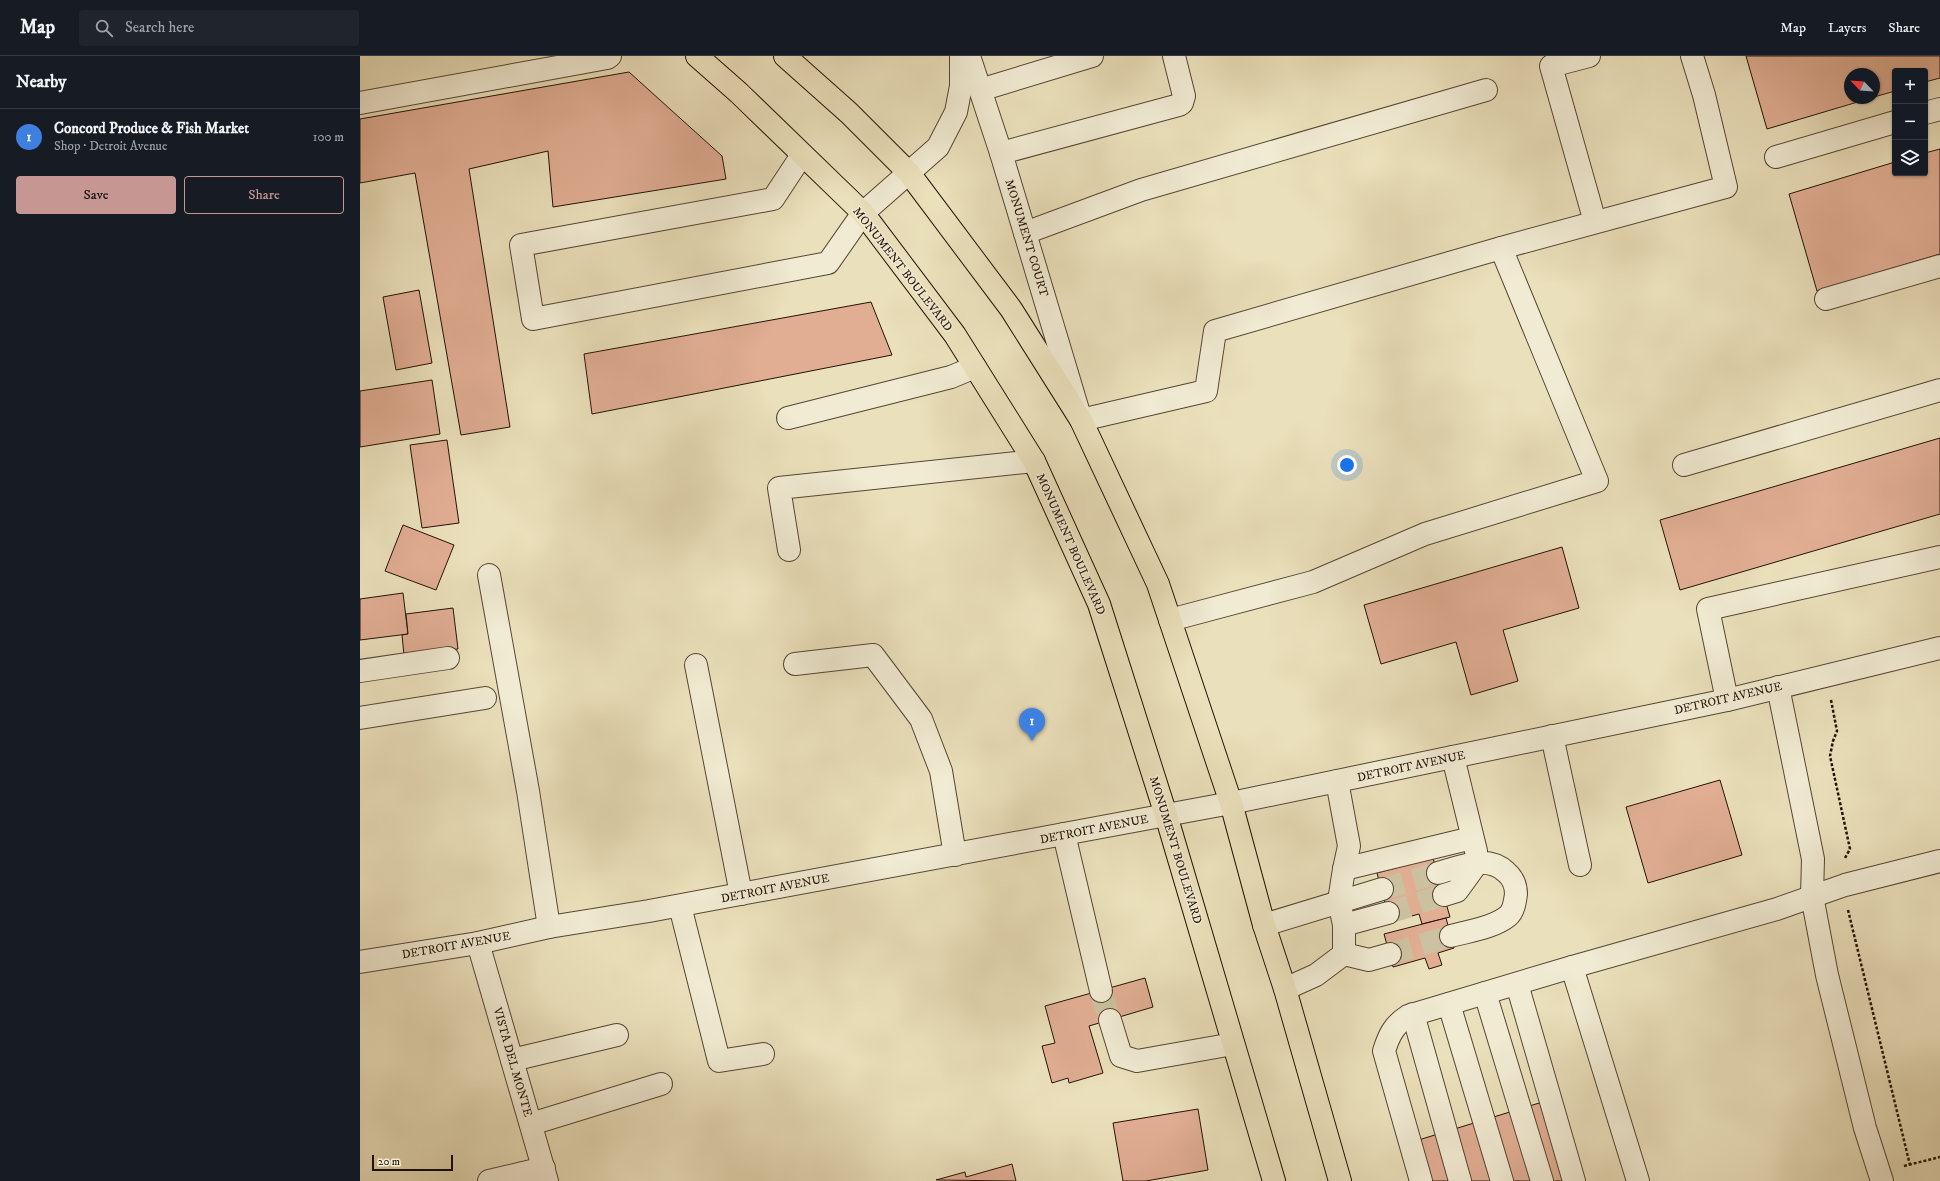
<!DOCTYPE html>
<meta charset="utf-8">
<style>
body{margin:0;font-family:"IM FELL DW Pica",serif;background:#20242c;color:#f1f3f6}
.controls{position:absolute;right:12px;top:12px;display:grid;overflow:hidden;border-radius:4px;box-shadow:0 1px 3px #0004}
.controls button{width:36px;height:36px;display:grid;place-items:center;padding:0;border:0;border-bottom:1px solid #363941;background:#171b24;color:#f1f3f6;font:20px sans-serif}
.compass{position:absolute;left:1484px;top:12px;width:36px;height:36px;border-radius:50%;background:#171b24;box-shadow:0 1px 3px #0004;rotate:295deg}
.scale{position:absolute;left:12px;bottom:10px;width:81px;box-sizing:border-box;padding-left:4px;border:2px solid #241206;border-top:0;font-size:11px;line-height:14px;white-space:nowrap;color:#241206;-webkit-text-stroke:3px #f1ebd3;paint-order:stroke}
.you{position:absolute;left:987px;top:409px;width:14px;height:14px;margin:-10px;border:3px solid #fff;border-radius:50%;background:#1a73e8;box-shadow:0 0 0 6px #1a73e833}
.badge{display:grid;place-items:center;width:26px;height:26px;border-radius:50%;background:#c59692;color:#fff;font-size:13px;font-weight:700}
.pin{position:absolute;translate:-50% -33px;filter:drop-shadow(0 1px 2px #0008)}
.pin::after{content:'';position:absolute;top:21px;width:14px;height:12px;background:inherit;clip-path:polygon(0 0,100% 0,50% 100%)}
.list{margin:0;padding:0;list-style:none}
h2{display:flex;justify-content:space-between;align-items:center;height:52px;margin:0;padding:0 16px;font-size:17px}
h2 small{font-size:13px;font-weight:400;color:#9ea1a6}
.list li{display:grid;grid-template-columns:26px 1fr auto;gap:12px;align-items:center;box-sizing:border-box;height:56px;padding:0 16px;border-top:1px solid #363941}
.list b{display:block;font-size:15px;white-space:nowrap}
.list p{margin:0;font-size:13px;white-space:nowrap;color:#9ea1a6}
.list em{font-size:13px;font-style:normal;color:#9ea1a6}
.actions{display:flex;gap:8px;padding:12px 16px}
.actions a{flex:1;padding:9px 0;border:1px solid #c59692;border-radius:4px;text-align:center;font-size:14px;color:#c59692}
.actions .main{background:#c59692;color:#111}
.icon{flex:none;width:22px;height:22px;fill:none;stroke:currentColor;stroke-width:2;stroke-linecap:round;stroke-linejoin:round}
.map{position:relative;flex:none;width:1580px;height:1125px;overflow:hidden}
header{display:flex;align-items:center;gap:24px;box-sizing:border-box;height:56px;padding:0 20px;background:#171b24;border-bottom:1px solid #363941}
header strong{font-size:19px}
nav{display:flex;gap:22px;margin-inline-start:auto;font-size:14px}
.search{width:280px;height:36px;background:#20242c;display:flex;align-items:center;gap:10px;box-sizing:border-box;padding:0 14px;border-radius:4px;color:#9ea1a6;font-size:15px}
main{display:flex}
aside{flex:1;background:#171b24}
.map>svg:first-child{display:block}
</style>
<header>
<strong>Map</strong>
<div class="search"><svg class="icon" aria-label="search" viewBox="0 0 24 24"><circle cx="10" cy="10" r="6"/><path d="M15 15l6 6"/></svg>Search here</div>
<nav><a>Map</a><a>Layers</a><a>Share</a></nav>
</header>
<main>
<aside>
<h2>Nearby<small></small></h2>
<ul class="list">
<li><span class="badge" style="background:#3f7fe0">1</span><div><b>Concord Produce &amp; Fish Market</b><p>Shop · Detroit Avenue</p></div><em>100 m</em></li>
</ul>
<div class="actions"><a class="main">Save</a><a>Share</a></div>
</aside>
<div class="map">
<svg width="1580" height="1125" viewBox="0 0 1580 1125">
<rect width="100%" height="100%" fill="#eae0bb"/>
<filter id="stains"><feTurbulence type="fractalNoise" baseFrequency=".005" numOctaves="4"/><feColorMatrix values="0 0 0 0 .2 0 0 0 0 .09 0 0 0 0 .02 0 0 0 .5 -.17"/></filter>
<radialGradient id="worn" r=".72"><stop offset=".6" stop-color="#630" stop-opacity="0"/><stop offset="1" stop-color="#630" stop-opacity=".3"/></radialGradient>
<g fill="#e1ae94" stroke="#241206">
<path d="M1386 0H1580V22L1565 26V15H1535V35L1514 41V18H1490V42H1511L1407 73Z"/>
<path d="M269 16 362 100 366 123 193 151 188 95 109 113 150 371 101 379 55 117 0 127V63Z"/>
<path d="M1580 93V198L1457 235 1429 138 1535 106V117H1565V97Z"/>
<path d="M59 234 72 307 36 314 23 241Z"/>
<path d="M511 246 532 299 232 358 224 298Z"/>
<path d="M72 324 80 378 0 391V335Z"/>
<path d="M1580 382V458L1320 534 1300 464Z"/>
<path d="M87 384 99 467 62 472 50 389Z"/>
<path d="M43 469 94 489 76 534 25 515Z"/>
<path d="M1202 491 1219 552 1143 574 1158 625 1111 639 1096 586 1021 608 1004 549Z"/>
<path d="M43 537 48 578 0 584V543Z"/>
<path d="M93 552 98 593 44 599 42 579 48 578 46 558Z"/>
<path d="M1360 724 1382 799 1288 827 1266 751Z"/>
<path d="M1073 802 1090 861 1062 868 1059 858 1030 866 1017 817Z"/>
<path d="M1086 862 1094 892 1078 897 1082 909 1069 913 1065 902 1033 911 1024 878Z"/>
<path d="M785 922 793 951 729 970 743 1017 709 1027 708 1022 692 1027 682 990 695 987 685 950Z"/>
<path d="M1189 1044 1212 1125H1063L1052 1086Z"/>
<path d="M838 1053 848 1114 786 1125H763L753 1067Z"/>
<path d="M652 1108 656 1125 576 1124 605 1116 606 1121Z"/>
</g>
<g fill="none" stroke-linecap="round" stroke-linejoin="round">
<g stroke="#ccc1a0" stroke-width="22" stroke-dasharray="22 11" stroke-linecap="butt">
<path d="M1022 833 1078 817"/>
<path d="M1028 857 1084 839"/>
<path d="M1030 898 1091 880"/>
<path d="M741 935 750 964"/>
</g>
<g stroke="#564633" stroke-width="24">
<g id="minor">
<path d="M609 0 641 97 721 364 846 335 855 275 1141 192 1366 131 1344 39 1332 0"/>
<path d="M1229 0 1191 10 1235 166"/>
<path d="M620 34 732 0"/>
<path d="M0 47 247 2 250 0"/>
<path d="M1565 57 1580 53"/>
<path d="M641 97 819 49 822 47 824 40 814 0"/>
<path d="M442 99 413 143 161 189 173 263 468 207 503 157 578 91 596 56 601 30V0"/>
<path d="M1416 101 1535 66"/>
<path d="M665 177 781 134 1126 34"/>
<path d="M1466 243 1580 210"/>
<path d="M428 362 591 321 615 311"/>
<path d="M1324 409 1580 334"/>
<path d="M429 494 419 432 674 405"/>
<path d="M129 519 168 735 189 871"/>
<path d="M810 564 953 526 1065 478 1237 425 1141 192"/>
<path d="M435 608 513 599 561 663 581 715 595 799"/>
<path d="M336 609 381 838"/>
<path d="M0 615 88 602"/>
<path d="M1418 631 1453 803 1452 840 1467 919 1505 1072 1522 1125"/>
<path d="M1367 644 1348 553 1580 501"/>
<path d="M0 662 125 642"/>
<path d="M1192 680 1220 809"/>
<path d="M1093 701 1116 795"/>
<path d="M704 778 741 935"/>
<path d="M984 813 1112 782"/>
<path d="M1078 817C1100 811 1127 798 1146 816 1153 822 1156 829 1156 838 1155 845 1154 855 1148 860 1133 872 1109 875 1091 880"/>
<path d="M1084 839 1097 835 1118 806"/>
<path d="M320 850 359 1005 403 998"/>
<path d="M904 869 1022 833"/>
<path d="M984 869 1028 857"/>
<path d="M118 887 187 1125"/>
<path d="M984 898 1009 904 1030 898"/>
<path d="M0 906 118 887 189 871 289 855 871 747 1367 644 1580 592"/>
<path d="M1157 928 1214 1125"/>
<path d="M925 933 956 919 984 898V869L979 845 984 813 989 790 977 725"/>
<path d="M1125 937 1182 1125"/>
<path d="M1089 948 1142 1125"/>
<path d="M1053 958 1100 1125"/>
<path d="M750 964 761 1000 777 1005 873 988"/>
<path d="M152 1004 257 979"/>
<path d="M171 1068 301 1028"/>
<path d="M129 1125 184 1112"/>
<path d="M1061 1125 1024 995C1029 979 1034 969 1048 960L1212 911"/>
<path d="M1278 1125 1212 911 1417 853 1485 829 1580 805"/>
</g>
</g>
<g stroke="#241206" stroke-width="24">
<g id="major">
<path d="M337 0 379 37 503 157 595 279 674 405 739 548 806 759 914 1125"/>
<path d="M425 0 489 57 549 117 651 253 721 364 798 528 871 747 904 869 925 933 980 1125"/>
</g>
</g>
<g stroke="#241206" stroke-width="2.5" stroke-dasharray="3 2" stroke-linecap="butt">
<path d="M1471 644 1477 675 1473 685 1470 700 1490 793 1485 802"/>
<path d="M1488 854 1550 1109"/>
<path d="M1544 1110 1580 1101"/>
</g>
<use href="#minor" stroke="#f1ebd3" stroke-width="22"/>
<use href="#major" stroke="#eae0bb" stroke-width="22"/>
</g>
<g text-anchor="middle" stroke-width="3" stroke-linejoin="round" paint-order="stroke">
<g font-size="12" fill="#241206" stroke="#f1ebd3">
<text transform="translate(667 182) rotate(73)" y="4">MONUMENT COURT</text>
<text transform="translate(543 213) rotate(52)" y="4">MONUMENT BOULEVARD</text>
<text transform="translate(711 488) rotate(66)" y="4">MONUMENT BOULEVARD</text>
<text transform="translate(1368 642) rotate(-13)" y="4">DETROIT AVENUE</text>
<text transform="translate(1051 710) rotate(-12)" y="4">DETROIT AVENUE</text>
<text transform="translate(734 773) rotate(-11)" y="4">DETROIT AVENUE</text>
<text transform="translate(816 794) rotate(73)" y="4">MONUMENT BOULEVARD</text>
<text transform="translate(415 832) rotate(-11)" y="4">DETROIT AVENUE</text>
<text transform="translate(96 889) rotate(-10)" y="4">DETROIT AVENUE</text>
<text transform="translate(153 1006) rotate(74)" y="4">VISTA DEL MONTE</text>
</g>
</g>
<rect width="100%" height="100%" filter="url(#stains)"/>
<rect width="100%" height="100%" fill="url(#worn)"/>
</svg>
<div class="controls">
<button>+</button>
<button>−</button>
<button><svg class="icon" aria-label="layers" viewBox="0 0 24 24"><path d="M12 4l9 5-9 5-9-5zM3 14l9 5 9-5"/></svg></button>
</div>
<svg class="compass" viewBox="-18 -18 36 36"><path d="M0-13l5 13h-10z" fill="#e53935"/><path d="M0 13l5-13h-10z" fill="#9ea1a6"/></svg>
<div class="scale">20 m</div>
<div class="you"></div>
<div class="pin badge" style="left:672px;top:685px;background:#3f7fe0">1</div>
</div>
</main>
